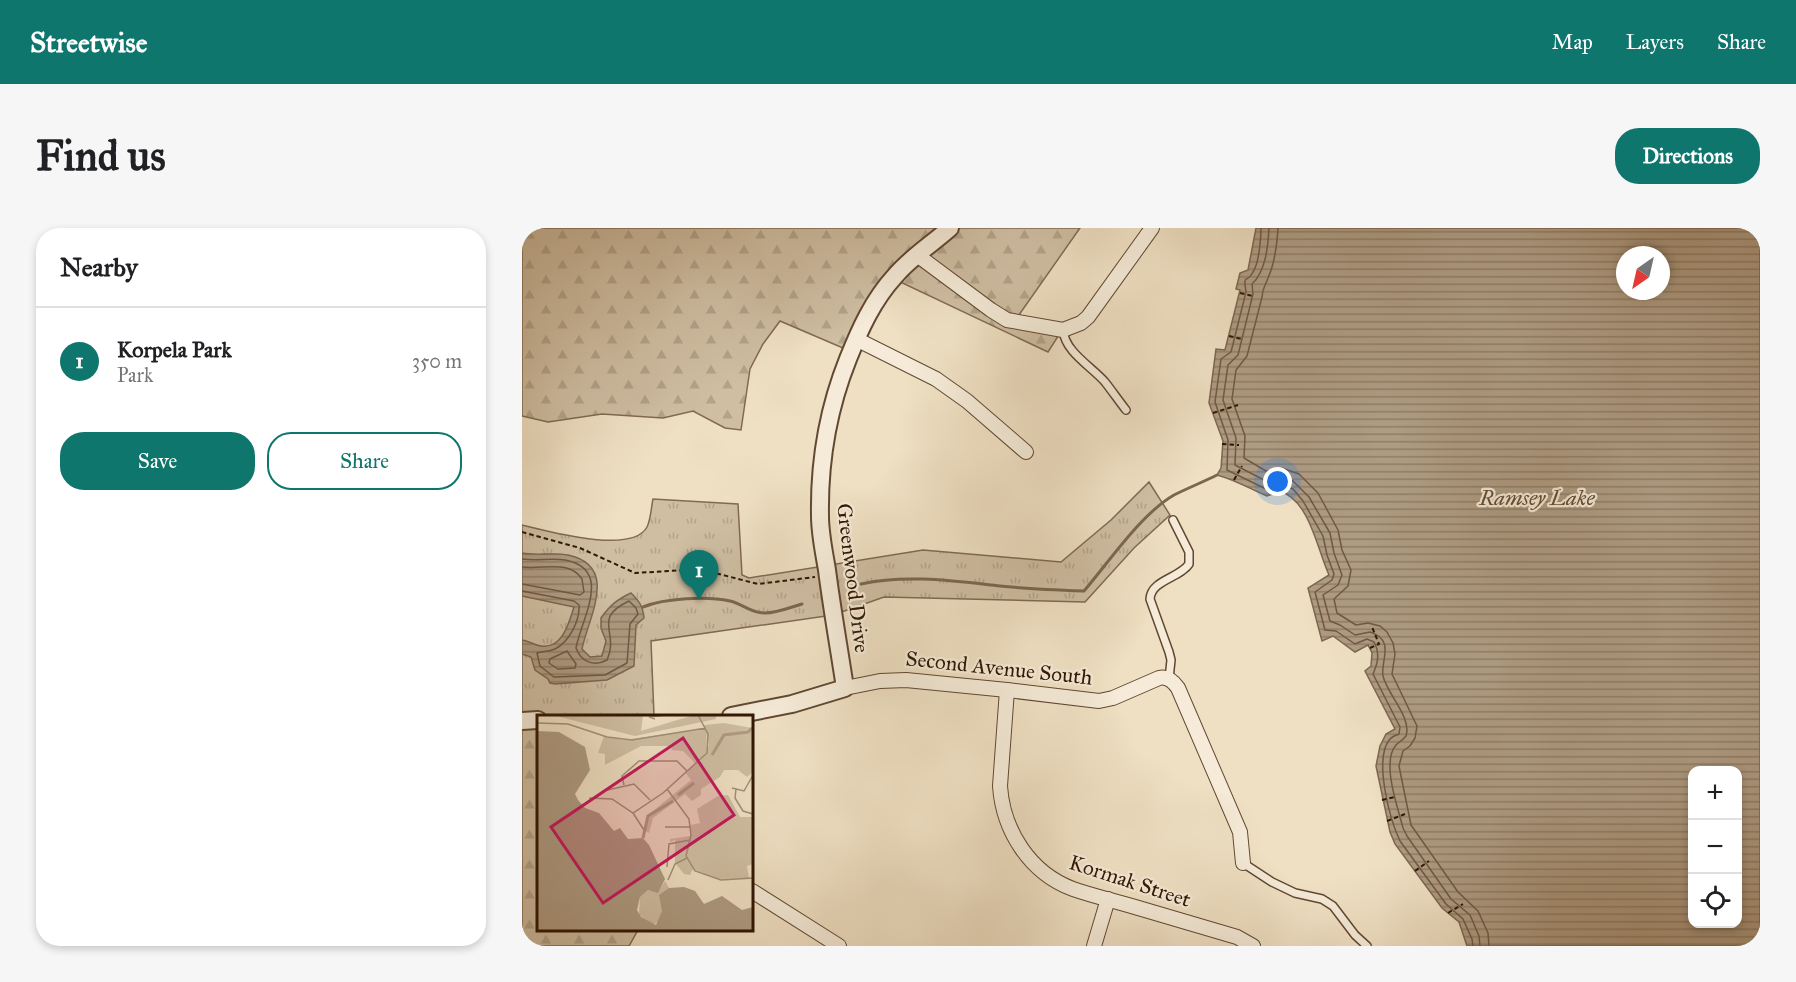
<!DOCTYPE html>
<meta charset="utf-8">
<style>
body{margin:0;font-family:"IM FELL Great Primer",serif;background:#f6f6f6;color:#202124}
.controls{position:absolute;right:18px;bottom:18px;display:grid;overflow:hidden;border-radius:12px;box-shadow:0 3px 9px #0003}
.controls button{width:54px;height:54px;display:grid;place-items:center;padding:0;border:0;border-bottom:2px solid #e0e0e0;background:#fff;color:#202124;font:30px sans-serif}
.compass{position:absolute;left:1094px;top:18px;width:54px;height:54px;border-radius:50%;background:#fff;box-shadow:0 3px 9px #0003;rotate:214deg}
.you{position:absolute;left:756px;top:254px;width:21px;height:21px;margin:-15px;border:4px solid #fff;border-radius:50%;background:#1a73e8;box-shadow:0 0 0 9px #1a73e833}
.badge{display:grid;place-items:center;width:39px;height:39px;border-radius:50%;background:#0f766e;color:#fff;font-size:20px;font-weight:700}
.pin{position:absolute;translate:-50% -50px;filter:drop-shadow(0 2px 3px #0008)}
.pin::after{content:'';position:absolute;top:32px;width:21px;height:18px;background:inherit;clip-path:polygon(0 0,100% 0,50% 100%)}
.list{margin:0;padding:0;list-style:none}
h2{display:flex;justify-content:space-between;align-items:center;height:78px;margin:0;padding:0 24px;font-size:26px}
h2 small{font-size:20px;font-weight:400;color:#757577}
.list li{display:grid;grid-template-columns:39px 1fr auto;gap:18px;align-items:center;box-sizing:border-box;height:108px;padding:0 24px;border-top:2px solid #e0e0e0}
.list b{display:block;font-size:22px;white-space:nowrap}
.list p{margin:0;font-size:20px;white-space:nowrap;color:#757577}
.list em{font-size:20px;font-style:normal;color:#757577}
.actions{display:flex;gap:12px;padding:18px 24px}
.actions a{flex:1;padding:14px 0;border:2px solid #0f766e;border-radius:24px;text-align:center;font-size:21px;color:#0f766e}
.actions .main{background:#0f766e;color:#fff}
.icon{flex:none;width:33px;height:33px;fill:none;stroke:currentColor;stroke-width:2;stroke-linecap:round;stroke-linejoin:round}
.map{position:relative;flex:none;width:1238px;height:718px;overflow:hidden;border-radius:24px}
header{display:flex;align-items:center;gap:36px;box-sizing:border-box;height:84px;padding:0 30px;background:#0f766e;color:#fff}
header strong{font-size:28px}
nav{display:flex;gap:33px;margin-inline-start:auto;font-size:21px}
.intro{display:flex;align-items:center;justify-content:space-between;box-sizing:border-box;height:144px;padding:0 36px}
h1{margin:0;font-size:42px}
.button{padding:15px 27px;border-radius:24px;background:#0f766e;color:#fff;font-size:21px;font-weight:700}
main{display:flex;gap:36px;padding:0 36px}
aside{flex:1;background:#fff;border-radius:24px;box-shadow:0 3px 9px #0003}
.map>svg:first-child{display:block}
</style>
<header>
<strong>Streetwise</strong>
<nav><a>Map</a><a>Layers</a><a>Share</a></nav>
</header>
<div class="intro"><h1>Find us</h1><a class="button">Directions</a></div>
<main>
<aside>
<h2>Nearby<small></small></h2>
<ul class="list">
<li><span class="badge">1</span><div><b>Korpela Park</b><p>Park</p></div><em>350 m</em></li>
</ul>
<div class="actions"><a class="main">Save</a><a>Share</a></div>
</aside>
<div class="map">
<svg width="1238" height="718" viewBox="0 0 1238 718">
<defs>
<pattern id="forest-firs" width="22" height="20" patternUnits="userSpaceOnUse" patternTransform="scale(1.5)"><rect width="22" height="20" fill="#cfbea2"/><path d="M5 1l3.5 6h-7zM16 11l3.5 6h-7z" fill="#b2a38a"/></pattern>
<pattern id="park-tufts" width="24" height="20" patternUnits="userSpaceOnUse" patternTransform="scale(1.5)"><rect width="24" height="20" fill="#cfbea2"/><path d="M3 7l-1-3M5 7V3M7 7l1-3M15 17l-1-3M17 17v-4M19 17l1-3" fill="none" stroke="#b2a38a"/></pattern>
<pattern id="water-rules" width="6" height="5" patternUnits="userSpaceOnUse" patternTransform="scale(1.5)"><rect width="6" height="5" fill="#ae9b82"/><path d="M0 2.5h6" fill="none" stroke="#8e7d68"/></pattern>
</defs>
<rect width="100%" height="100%" fill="#efe0c3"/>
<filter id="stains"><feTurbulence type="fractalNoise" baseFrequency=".00333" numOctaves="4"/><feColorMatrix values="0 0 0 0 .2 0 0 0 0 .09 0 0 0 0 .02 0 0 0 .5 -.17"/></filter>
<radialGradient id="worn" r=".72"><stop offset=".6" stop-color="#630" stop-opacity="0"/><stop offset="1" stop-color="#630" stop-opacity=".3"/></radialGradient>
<g fill="url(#forest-firs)" stroke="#806a52" stroke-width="1.5">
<path d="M0 0H558L492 94 540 102 526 124 370 50 328 123 258 93 241 116 228 141 219 202 203 200 171 183 141 190 80 186 26 194 0 188Z"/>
<path d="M16 493V702H116L107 718H0V494Z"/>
</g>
<path fill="url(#park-tufts)" stroke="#806a52" stroke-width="1.5" d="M627 254 648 287 612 320 563 374 362 369 311 387 129 413 132 488H16L0 494V297C25 303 110 327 125 299 129 291 129 280 131 271L216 276 220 347 227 350 401 322 539 334 589 292Z"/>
<g fill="url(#water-rules)" stroke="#7c664f" stroke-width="1.5" fill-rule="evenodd">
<path d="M734 0H1238V718H945L937 694 920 680 873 616 868 604 854 538 858 518 864 506 873 501 843 443 849 438 850 425 846 417 833 424 811 408 800 413 786 360 807 347C795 321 788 273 758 263L745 268C728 261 714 252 695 247L699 240 701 213 687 175 694 121 703 122 718 62 714 61 718 45 726 42ZM1103 27H1139V63H1103ZM1170 542H1216V696H1170Z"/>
<path d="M0 325C15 328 31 324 46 327 98 338 66 390 60 421L68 429 80 428 84 413 79 400V390C88 377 96 371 109 365 117 373 121 378 122 390L114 397 112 438 85 452 33 456 28 455 26 451 13 442 9 429 0 426V412C7 413 12 417 19 418 41 421 47 394 52 379L0 368Z"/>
</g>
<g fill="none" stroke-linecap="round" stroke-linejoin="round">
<g stroke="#705842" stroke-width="1.5">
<path d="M739 0C739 11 737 35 731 44 724 57 721 44 724 64L709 124 699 131 693 174 706 212 705 242 744 261 760 257 771 261 781 273 801 308 805 327 812 346 810 352 793 364 803 402 814 403 833 416 845 411 852 414C858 425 856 435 851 446L878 499 877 506C874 507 871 508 868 511 851 530 868 592 878 613L924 676 941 691 950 711 951 718"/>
<path d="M747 0C746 18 744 43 730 56L731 66 716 127 706 137 701 172 714 210 713 237 744 253 757 249 771 253 787 269 808 305 812 325 820 347 816 357 801 367 808 393 818 397 833 407 848 404C874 412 858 434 861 448 865 466 890 489 884 508 881 512 877 514 874 517 859 534 876 580 881 600L885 608 929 671 948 687 957 708 958 718"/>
<path d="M756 0C755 16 753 35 746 50 743 59 741 58 740 69L725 128 714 142 710 171 723 208 722 230 744 243 760 240 777 246 796 265 816 302 820 322 829 342 826 358 812 371 815 385 834 397 846 395 858 398 865 404 871 415 873 426 870 446 895 498 893 510 888 518 881 523 877 538 889 597 936 664 956 683 966 705 967 718"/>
<path d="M0 331C14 333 29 330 43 332 92 341 59 391 54 420 59 434 72 439 85 432 98 404 69 391 107 373L114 380 116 386 108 396 105 435 83 447 32 449 18 438 15 425C20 423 26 424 33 421 47 414 58 393 57 377L52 373 0 363"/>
<path d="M0 339C20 342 47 331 60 351L62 364 58 367 0 356"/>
<path d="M45 423 54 436 53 440 36 441 27 435 28 431Z"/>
</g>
<g stroke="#7c664f" stroke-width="3">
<path d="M339 356C384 346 432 353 478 358 506 361 534 362 562 363 587 334 619 286 652 267 666 260 681 254 695 247"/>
<path d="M121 379C143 370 185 368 208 373 221 376 228 385 243 385 255 385 269 379 280 376"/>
</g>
<g stroke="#604833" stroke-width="10">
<g id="service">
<path d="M541 102C543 124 569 138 583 154 590 163 597 173 604 182"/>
<path d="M647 451 649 432 647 424 628 371C629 352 658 350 667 336V324L651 292"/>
<path d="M721 635 750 654 773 665 800 671 811 678 833 707 845 718"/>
</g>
</g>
<g stroke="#604833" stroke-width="16">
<g id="minor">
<path d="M395 27 469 82 485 92 541 102 559 95 566 89 630 0"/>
<path d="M334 111 414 151 445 173 504 224"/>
<path d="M323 460 358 453 384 452 485 462 577 473 591 470 637 450C645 448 651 453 656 460L718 604 721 635"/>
<path d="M485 462 478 558C481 603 508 645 551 661 571 668 593 673 613 679 647 689 681 699 715 709L731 718"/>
<path d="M230 663 317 718"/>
<path d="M572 718 586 671"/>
</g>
</g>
<g stroke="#604833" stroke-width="20">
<g id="tertiary">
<path d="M209 488 270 476 323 460C317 420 310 381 305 342 302 324 298 306 298 288 297 234 306 181 326 131 338 101 351 72 373 48 389 29 410 16 428 0"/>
<path d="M0 493 16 492"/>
</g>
</g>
<g stroke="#311603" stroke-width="2" stroke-dasharray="4.5 3" stroke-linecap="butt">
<path d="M718 65 731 68"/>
<path d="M707 108 720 111"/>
<path d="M691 185 716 177"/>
<path d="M700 216 717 217"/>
<path d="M712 252 720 238"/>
<path d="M758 263 765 248"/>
<path d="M0 304 58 320 113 345 164 342 189 344 236 356 293 349"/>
<path d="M848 420 857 416 850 399"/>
<path d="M860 572 873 569"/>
<path d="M865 593 883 586"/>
<path d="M893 643 907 633"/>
<path d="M926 685 941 676"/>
</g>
<use href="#service" stroke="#f5ebd8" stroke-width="7"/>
<use href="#minor" stroke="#f5ebd8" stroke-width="14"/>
<use href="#tertiary" stroke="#f5ebd8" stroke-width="16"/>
</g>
<g text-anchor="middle" stroke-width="4.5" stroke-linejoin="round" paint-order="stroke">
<g font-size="21" fill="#311603" stroke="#f5ebd8">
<text transform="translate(331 350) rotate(83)" y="7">Greenwood Drive</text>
<text transform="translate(477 440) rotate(6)" y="7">Second Avenue South</text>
<text transform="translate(608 653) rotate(18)" y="7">Kormak Street</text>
</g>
<g font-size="22" font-style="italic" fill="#634b36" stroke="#f5ebd8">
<text x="1015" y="277">Ramsey Lake</text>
</g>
</g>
<g transform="translate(15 487)">
<rect width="216" height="216" fill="#efe0c3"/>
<path d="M15 0H106L104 16 157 0H179V4L98 21ZM169 13 170 38 159 49 146 36 135 35 134 31H104L68 50V39L61 38 67 21 87 25ZM216 13V57L210 62 201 55H187L183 62V24ZM191 80 203 102H216V149L210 151 212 163 180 164 156 154 153 160 147 159 138 148V125L133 127V124L154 121V110L163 108 160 94 181 81ZM128 166 132 173 122 206 116 210 102 200 103 182 111 175 121 177Z" fill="#cfbea2"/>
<path d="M187 8 215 13 183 24V62L164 74V80L155 86 148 79 116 103 112 118 108 116 111 100 154 65 148 57 164 45 172 30 167 10Z" fill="#cfbea2"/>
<path d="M0 16 22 17 48 32 53 55 38 79 41 85 48 93 62 98 77 116 83 113 91 124 106 123 112 130 128 164 121 178 111 175 103 182 100 195 104 202 119 210 125 196 122 180 132 173 147 172 158 176 167 189 185 181 205 195 216 192V216H0Z" fill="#ae9b82"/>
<path fill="none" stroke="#ae9b82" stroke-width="3" d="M175 40 187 20 211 17 215 13M141 80 157 68M106 123 111 101 136 86"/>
<path fill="none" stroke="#a38f76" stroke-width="1.5" d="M118 4 112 2 130 0M0 8 31 9 70 22 95 25 169 13M87 70 85 61 102 46H140L150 56M195 73 207 76 216 60M130 74 152 104 154 120 149 141 158 156 184 165 216 163M199 74 198 83 206 96 216 99M66 76 97 69 113 85M52 83 75 84 96 98 126 78 170 38 171 19 161 0M96 98 107 115M128 112H154M130 152 132 129 153 125M131 165 138 149 150 143"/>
<path fill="#c2185b" fill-opacity="0.15" stroke="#c2185b" stroke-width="3" d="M146 23 197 100 66 188 14 112Z"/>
<rect width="216" height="216" fill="none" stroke="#311603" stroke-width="3"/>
</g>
<rect width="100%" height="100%" filter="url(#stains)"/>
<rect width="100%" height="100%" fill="url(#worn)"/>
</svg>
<div class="controls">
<button>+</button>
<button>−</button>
<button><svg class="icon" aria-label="locate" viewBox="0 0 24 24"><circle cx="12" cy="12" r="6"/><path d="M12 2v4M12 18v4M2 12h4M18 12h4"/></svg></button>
</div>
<svg class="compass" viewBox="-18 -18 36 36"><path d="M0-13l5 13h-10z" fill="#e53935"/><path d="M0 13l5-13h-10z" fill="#757577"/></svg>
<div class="you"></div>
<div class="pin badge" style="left:177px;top:372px">1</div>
</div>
</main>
